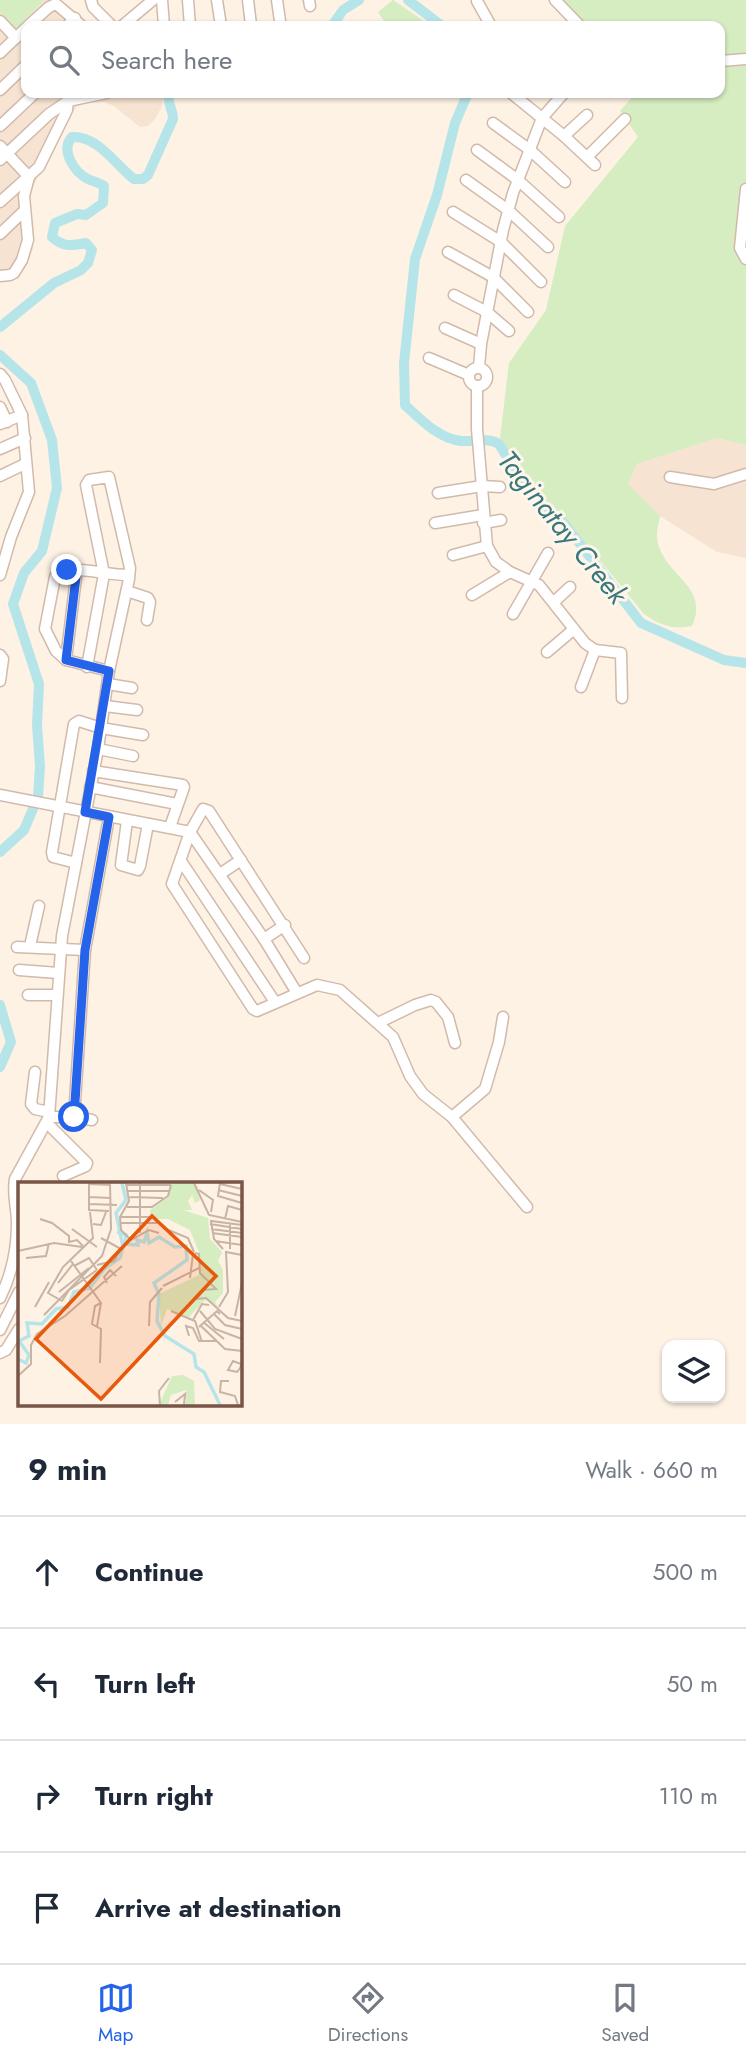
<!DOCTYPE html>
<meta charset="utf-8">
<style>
body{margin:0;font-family:Jost,sans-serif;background:#f6f6f7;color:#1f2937}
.controls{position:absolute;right:21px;bottom:21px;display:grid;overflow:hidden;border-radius:14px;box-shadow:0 2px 5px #0004}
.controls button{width:63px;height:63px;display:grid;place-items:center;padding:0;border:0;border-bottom:2px solid #e0e1e3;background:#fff;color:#1f2937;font:35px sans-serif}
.stop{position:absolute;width:21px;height:21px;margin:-16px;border:5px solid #2563eb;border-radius:50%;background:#fff}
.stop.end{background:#2563eb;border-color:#fff;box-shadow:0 2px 7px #0008}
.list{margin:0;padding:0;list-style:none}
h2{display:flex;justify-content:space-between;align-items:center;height:91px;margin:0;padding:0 28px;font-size:30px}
h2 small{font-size:23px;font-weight:400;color:#747a83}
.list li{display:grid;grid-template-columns:46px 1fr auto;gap:21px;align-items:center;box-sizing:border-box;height:112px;padding:0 28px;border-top:2px solid #e0e1e3}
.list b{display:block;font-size:26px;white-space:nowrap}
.list em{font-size:23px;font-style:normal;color:#747a83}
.icon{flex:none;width:38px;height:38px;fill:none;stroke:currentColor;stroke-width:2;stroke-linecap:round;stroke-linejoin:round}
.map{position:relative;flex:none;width:746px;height:1424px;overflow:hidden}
.search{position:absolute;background:#fff;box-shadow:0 2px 5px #0004;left:21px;right:21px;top:21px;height:77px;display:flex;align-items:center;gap:18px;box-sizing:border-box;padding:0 24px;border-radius:14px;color:#747a83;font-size:26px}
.sheet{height:539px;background:#fff}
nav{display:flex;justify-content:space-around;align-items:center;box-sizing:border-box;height:98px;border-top:2px solid #e0e1e3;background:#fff;font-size:19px;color:#747a83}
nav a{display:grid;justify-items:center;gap:4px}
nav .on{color:#2563eb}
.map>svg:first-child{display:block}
</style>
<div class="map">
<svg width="746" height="1424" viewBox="0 0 746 1424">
<rect width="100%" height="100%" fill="#fef2e4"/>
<g fill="#f6e3d1">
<path d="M44 0H61L86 26H26V93H164L162 106 155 119 148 126 140 127 114 106 105 102 87 103 77 107 68 116 55 145 30 192 29 206 33 248 28 263 13 280 4 282H0V12L16 28Z"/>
<path d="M717 438 746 445V558L717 552 660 516 628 485 637 464Z"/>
</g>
<g fill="#d6ecc1">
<path d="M0 0H44L16 29 0 12Z"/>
<path d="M393 0 421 19 428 26H387L378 12Z"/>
<path d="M563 0H746V445L717 438 637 464 628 484 660 516C659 523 656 531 657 538 661 575 711 585 692 626 672 630 660 625 644 614L570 524 539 496 500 438 509 363 546 310 565 226 638 137 620 111 636 93H720V26H584Z"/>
</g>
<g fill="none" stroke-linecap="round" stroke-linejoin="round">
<g stroke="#b6e5e9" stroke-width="10">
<path d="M408 0 442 26"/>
<path d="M332 26 343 10 359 0"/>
<path d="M468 93 455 123 437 195 415 259 404 363 405 405C420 419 439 439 461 441 473 442 488 437 499 444L528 491 563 522 641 623 724 660 746 663"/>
<path d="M0 327 54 283 81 270 88 263 92 250 86 243C71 246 63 247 52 237L55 223 77 214 86 215 103 203 104 186C99 182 93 182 88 179 74 172 60 150 72 137 97 135 116 165 134 179H143L148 175 173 119C173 109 166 101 169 93"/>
<path d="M0 355 31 383 52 440 57 488 42 551 24 573 13 604 39 684 37 725 40 766 38 797 24 830 0 852"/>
<path d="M0 1005 11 1042 0 1067"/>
</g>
<g stroke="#d2baab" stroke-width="13">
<g id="minor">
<path d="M91 0 93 7 112 26"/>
<path d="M162 0 164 26"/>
<path d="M188 0 190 26"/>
<path d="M217 0 221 26"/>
<path d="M248 0 251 25"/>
<path d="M277 0 280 21"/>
<path d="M309 0 310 6"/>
<path d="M555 0 580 26"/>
<path d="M477 1 491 26"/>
<path d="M0 21 16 38"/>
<path d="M28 26 49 7 56 4 82 26"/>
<path d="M67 26 75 18"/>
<path d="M122 26 153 0"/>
<path d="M0 53 26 28"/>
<path d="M720 61 746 59"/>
<path d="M0 90 26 65"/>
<path d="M511 93 564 136 595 165"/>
<path d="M493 123 530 150 565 182"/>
<path d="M0 126 35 93"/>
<path d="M564 136 587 115"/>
<path d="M0 146 29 177"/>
<path d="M477 150 518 180 559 217"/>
<path d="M587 157 625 119"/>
<path d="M0 160 49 114 68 101 107 93"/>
<path d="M466 180 508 210 548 247"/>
<path d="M746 189 740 248 746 259"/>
<path d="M0 202 39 167 67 110 68 101"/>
<path d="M453 212 501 242 541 282"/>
<path d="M0 234 24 211"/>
<path d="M448 252 493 277 528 312"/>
<path d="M0 276 10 275 14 273 22 260 28 240 24 196 29 177"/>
<path d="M454 295 487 312 509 331"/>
<path d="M445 328 481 344"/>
<path d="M429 358 469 375"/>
<path d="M479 367 481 344 503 230 513 193 542 118 564 93"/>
<circle cx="478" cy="377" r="9"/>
<path d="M0 374 5 380 22 415 29 492 11 537 0 575"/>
<path d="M477 386V429L487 546 496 562 510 572 539 585 585 643 595 650 621 653 622 698"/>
<path d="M0 407 7 422"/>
<path d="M0 424 22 415"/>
<path d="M0 449 25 438"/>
<path d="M0 476 25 464"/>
<path d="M670 477 714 484 746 474"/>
<path d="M438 493 482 486 500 487"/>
<path d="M435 523 483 515"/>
<path d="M483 523 501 520"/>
<path d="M453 555 487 546"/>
<path d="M127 591 148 598 150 602 147 620"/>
<path d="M472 595 510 572"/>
<path d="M554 602 570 587"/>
<path d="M513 614 548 553"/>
<path d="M547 652 573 630"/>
<path d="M0 655 3 659 0 681"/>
<path d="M66 660 77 569"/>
<path d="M109 671 66 660 56 651 45 629 55 577 60 571C82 567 106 575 129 575"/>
<path d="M108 684 132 688"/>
<path d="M581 687 595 650"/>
<path d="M105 706 137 710"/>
<path d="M98 749 133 756"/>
<path d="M93 771 183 785 184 787 170 827"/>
<path d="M90 787 177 804"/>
<path d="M0 795 190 832 264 939 297 993"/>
<path d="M127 821 121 865 138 870 140 866 148 824"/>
<path d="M181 861 275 1002"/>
<path d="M76 863 53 857 52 852 74 724 79 721 101 728 143 735"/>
<path d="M220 874 241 860"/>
<path d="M264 939 285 925"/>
<path d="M30 946 39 906"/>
<path d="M17 947 85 950"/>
<path d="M304 958 209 811 203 809 190 832 172 884 253 1009 257 1011 317 985 340 990 393 1037 410 1076 423 1094 452 1117 527 1207"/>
<path d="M19 970 58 973"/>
<path d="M28 995H56"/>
<path d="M378 1023 415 1005 431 1000 436 1002 448 1017 455 1043"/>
<path d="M35 1072 31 1104 35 1109 49 1112"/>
<path d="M49 1117H74L92 1120"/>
<path d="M74 1117 85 950 109 817"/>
<path d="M452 1117 485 1089 499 1042 503 1017"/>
<path d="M47 1123 87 1163 86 1166 63 1176"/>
<path d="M0 1298C12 1274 17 1249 17 1223 17 1208 12 1194 15 1179L49 1117 62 936 98 749 109 671 129 579 130 568 109 477 89 480 86 485 104 574 87 667"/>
<path d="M0 1330 19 1292"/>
<path d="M0 1353 6 1350 19 1329"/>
</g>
</g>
<use href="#minor" stroke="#fff" stroke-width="10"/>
</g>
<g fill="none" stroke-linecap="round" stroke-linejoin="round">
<path stroke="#2563eb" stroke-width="9" d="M67 570 77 569 66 660 109 671 85 812 109 817 85 950 74 1117"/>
</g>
<g text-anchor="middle" stroke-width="6" stroke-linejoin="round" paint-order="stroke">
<g font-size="28" font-style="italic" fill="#3a787e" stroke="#fff6eb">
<text transform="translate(563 527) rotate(51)" y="10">Taginatay Creek</text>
</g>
</g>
<g transform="translate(18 1182)">
<rect width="224" height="224" fill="#fef2e4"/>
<path d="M152 1H177L182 18 177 21 174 13 170 19 174 28H165L190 36 192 57 204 70 200 79 205 88V111L197 120 200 124 187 118 171 135 149 127 143 144 141 112 181 93 182 73 172 48 150 37H133L132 28 151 15ZM165 193 176 199 177 223H168V208L153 213 150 223H141L154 194Z" fill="#d6ecc1"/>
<path fill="none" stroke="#b6e5e9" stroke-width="3.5" d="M99 50 108 53 107 62 120 63 119 58 126 60 129 51 131 61 141 55 157 65 168 64 169 78 136 101 141 112 139 139 147 154 176 172 178 185 186 190 202 223M0 177 8 181 11 173 1 159 11 154 9 141 24 142 38 127 50 125 56 110 72 106 86 87 102 76 105 65 98 31 108 18 104 1"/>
<path fill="none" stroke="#c8b3a5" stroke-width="2" d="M71 1V28L91 29M108 1 111 19 102 35 103 48 113 58 131 48 141 51M122 1V51M176 1 191 33 224 40M202 1 200 14 224 21M71 2 92 3M202 2 224 7M108 3H153M181 8 195 18 193 30M200 8 224 14M109 9H151M71 15 92 16M111 15 145 16M71 22 99 23M109 25H134L150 14 153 3M102 35H132M22 37 34 41 51 54V60L59 58 65 64M207 37 210 24 224 28M102 41H139M75 42 83 43 88 30M192 42 224 47M54 47 79 65M148 47 170 56 176 70M193 47 224 51M194 51 224 55M197 59 224 63M205 67 196 57 193 39 224 43M212 67V41M0 69 36 61 64 65M177 71 181 72 182 91 198 107 186 108 178 117 188 116 210 136 224 139M8 76 28 74 31 61M53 79 83 121 79 144M79 83 96 79 103 67 83 56M56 84 71 76 79 88M172 96 175 72M40 101 55 82M89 101 86 95 92 88 98 94M145 104 181 86M41 110 71 86M44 119 30 111 45 85 75 56 72 30M44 119 51 108 79 88M17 125 31 100M201 125 210 110 208 70 224 73M153 129 177 139 184 160M182 129 197 147 224 157M196 132 207 143 224 147M26 133 84 74 93 47 92 1M217 134 224 101M175 138 184 122 191 123M185 140 206 157M182 143 207 167 224 169M131 144 132 120 144 106M181 145 199 129 202 132M171 154 168 144 175 146 181 159H198M82 181 83 147 74 142 77 124 83 121M223 182 215 179 210 188 219 190 222 186 224 181M0 194 13 182V163L19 152 47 134 104 84M211 199H203L202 210 217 214 220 223M157 220 167 212 166 223M142 223 141 209 151 196"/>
<path fill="#e8590c" fill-opacity="0.15" stroke="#e8590c" stroke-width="3.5" d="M134 34 198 94 83 217 18 157Z"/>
<rect width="224" height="224" fill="none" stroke="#785547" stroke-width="3.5"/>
</g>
</svg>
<div class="controls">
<button><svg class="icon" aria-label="layers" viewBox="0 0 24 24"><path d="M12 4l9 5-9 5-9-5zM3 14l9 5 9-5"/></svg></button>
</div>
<div class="stop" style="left:74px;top:1117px"></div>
<div class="stop end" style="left:67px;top:570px"></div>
<div class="search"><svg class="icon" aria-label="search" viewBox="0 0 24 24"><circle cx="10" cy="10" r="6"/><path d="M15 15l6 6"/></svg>Search here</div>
</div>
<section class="sheet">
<h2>9 min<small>Walk · 660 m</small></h2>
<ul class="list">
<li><svg class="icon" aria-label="ahead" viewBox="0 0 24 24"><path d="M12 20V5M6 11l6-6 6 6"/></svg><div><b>Continue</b></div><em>500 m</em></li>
<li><svg class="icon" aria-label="left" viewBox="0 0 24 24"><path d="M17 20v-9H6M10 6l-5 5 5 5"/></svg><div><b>Turn left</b></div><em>50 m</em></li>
<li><svg class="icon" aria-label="right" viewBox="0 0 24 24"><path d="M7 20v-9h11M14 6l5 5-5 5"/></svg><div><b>Turn right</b></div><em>110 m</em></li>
<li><svg class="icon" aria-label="arrive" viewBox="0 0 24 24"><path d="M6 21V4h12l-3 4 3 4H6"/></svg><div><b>Arrive at destination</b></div></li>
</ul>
</section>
<nav>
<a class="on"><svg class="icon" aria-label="map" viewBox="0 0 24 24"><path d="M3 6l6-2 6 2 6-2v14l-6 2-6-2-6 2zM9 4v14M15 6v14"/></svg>Map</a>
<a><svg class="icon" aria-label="directions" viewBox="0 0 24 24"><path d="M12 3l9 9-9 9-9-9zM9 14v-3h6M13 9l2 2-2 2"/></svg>Directions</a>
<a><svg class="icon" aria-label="saved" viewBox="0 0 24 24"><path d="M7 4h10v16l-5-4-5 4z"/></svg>Saved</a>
</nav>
